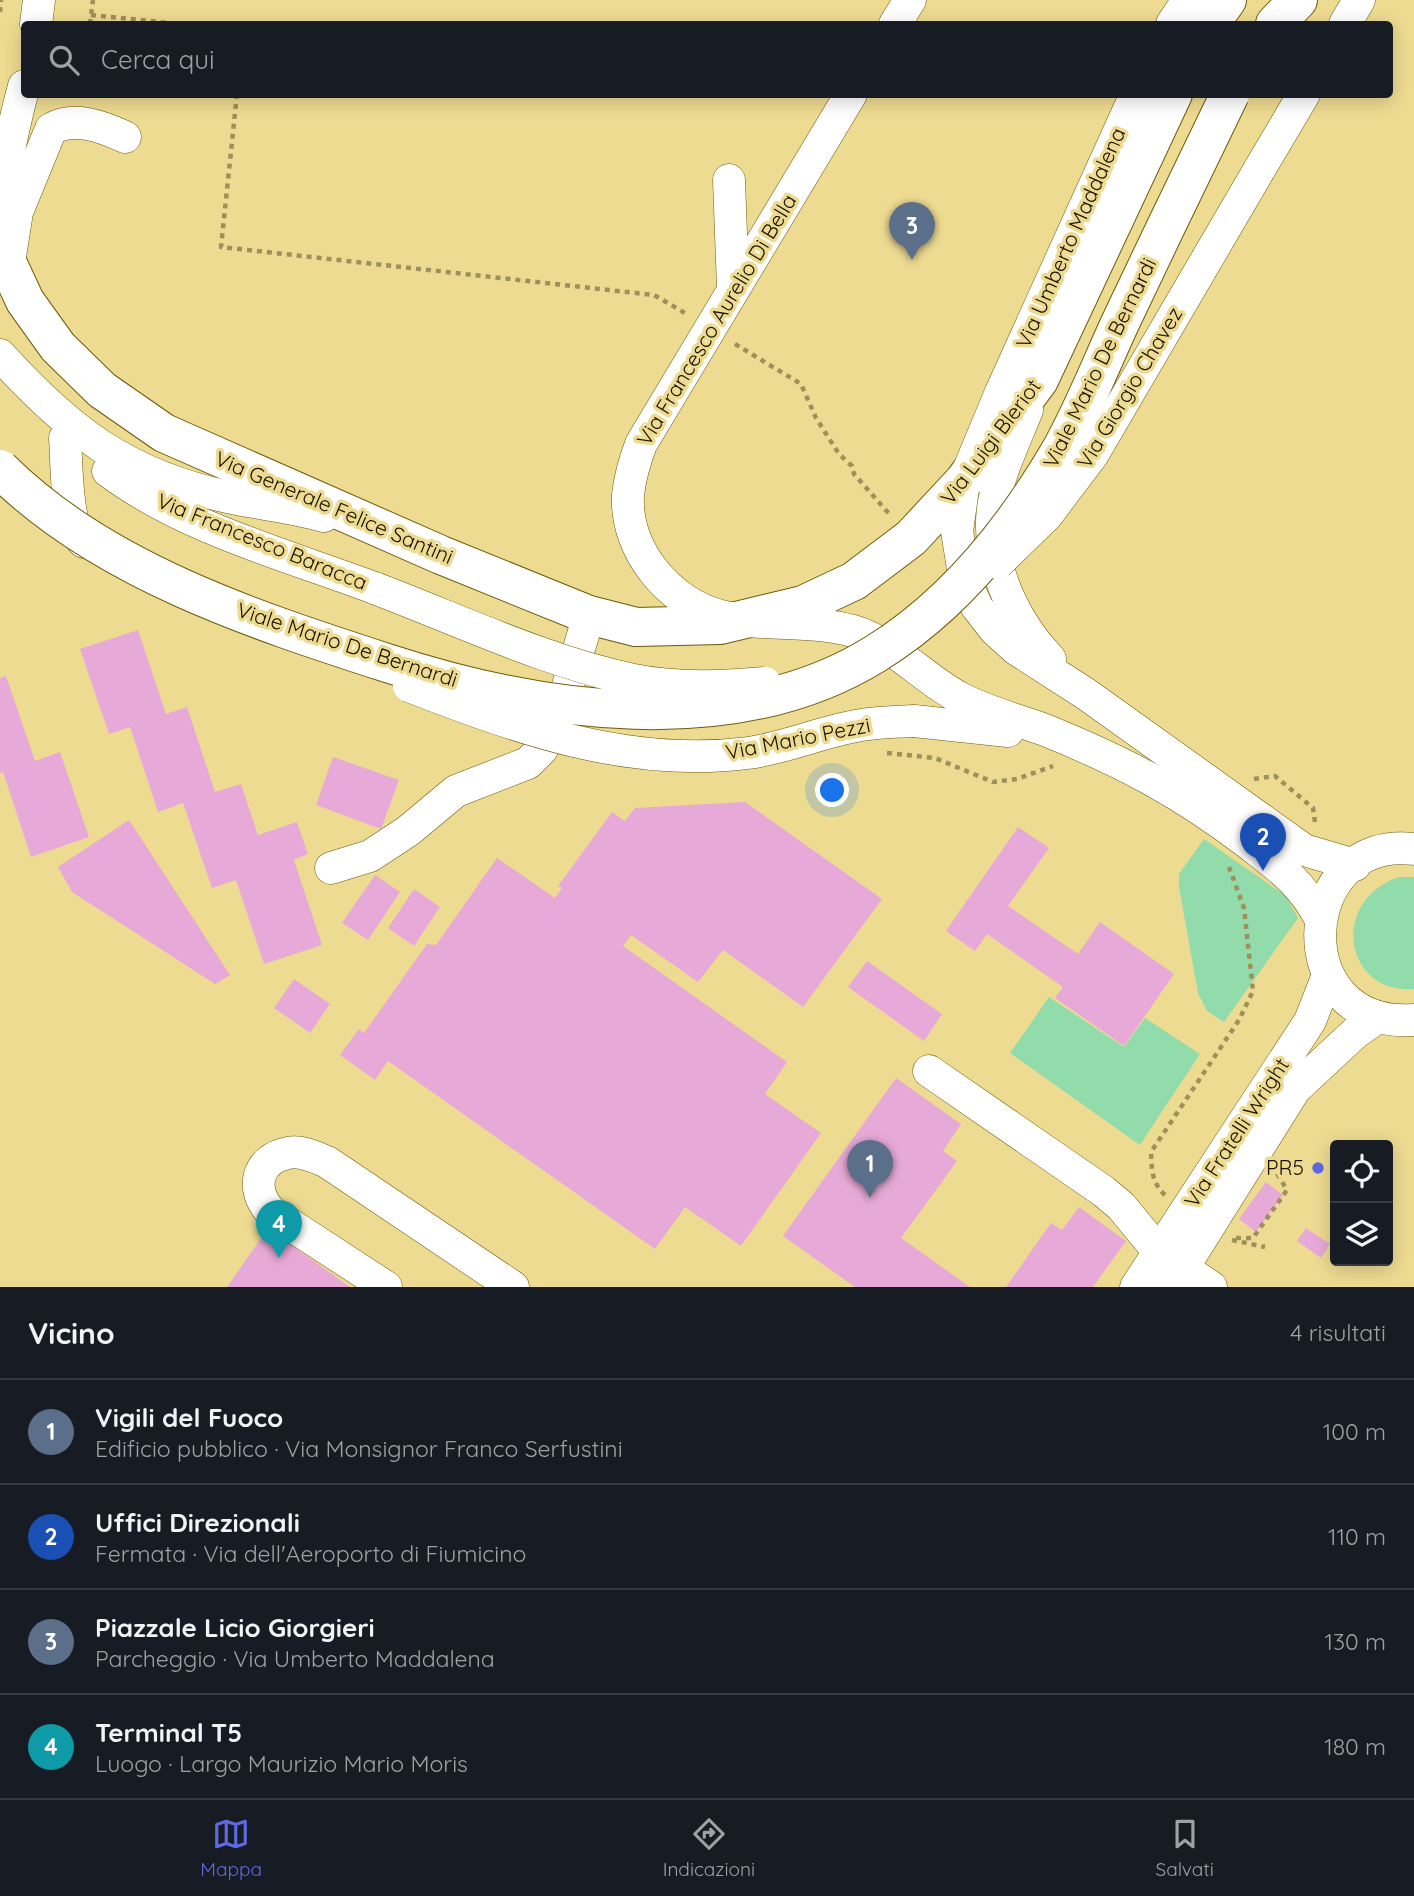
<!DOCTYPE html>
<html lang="it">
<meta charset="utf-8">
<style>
body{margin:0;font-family:Quicksand,sans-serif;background:#242831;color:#f1f3f6}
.controls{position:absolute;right:21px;bottom:21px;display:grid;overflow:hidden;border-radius:7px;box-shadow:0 4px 18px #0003}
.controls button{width:63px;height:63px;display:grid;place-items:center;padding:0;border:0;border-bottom:2px solid #363941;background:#171b24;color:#f1f3f6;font:35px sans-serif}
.you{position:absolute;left:833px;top:791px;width:24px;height:24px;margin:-18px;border:5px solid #fff;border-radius:50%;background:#1a73e8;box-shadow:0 0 0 10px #1a73e833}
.badge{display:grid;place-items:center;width:46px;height:46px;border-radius:50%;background:#5f6ae2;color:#fff;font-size:23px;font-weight:700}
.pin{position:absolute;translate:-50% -58px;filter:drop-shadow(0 2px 4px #0008)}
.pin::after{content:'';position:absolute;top:37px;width:24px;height:21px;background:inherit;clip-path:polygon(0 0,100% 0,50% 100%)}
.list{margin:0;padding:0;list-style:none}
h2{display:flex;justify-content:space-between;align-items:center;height:91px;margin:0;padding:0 28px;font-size:30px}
h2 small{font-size:23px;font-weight:400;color:#9ea1a6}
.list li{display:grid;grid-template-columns:46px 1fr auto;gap:21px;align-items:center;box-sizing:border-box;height:105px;padding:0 28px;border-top:2px solid #363941}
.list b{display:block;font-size:26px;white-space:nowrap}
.list p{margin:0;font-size:23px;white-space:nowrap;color:#9ea1a6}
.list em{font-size:23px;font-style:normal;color:#9ea1a6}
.icon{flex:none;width:38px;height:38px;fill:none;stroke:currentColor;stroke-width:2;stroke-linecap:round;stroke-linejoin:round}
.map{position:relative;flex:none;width:1414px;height:1287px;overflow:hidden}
.search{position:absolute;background:#171b24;box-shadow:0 4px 18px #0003;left:21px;right:21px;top:21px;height:77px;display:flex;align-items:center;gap:18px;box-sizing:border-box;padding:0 24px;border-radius:7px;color:#9ea1a6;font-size:26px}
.sheet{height:511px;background:#171b24}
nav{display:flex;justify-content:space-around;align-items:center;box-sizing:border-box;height:98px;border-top:2px solid #363941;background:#171b24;font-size:19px;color:#9ea1a6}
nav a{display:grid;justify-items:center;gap:4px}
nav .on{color:#5f6ae2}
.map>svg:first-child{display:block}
</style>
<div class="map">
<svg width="1414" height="1287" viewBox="0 0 1414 1287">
<rect width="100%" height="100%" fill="#eedb92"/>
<g fill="#92dbab">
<path d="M1204 839 1286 896 1298 918 1224 1022 1207 1011 1198 993 1179 887V874Z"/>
<path d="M1399 877H1414V989C1345 995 1328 901 1399 877Z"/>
<path d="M1049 997 1124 1047 1145 1018 1200 1054 1140 1145 1010 1053Z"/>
</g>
<g fill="#e7aad8">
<path d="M138 630 166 714 187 707 215 792 241 784 258 835 297 822 308 854 294 860 322 945 264 964 236 880 212 888 183 803 158 812 130 727 109 734 80 649Z"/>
<path d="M6 676 35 761 60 752 89 837 31 857 3 772 0 773V678Z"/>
<path d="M333 757 399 780 381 829 316 805Z"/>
<path d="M745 802 882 899 803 1007 723 950 698 982 631 935 623 946 787 1062 765 1094 821 1133 741 1246 685 1207 655 1249 388 1061 375 1080 340 1055 359 1029 364 1033 427 944 436 945 497 858 555 898 562 888 558 886 612 812 625 821 635 808Z"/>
<path d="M129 820 230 975 215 984 72 892 58 867Z"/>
<path d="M1018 827 1049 848 1008 906 1078 954 1100 922 1174 974 1124 1046 1055 998 1063 987 987 934 975 951 946 931Z"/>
<path d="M375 875 400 892 368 940 342 923Z"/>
<path d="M414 889 440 907 414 946 388 928Z"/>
<path d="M867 961 942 1014 924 1041 848 987Z"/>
<path d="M294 979 330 1004 310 1033 274 1008Z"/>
<path d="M896 1078 961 1124 943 1151 957 1161 901 1238 970 1287H855L783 1236Z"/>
<path d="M1266 1182 1283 1195 1256 1232 1239 1219Z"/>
<path d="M1079 1207 1126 1241 1093 1287H1006L1051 1223 1062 1230Z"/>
<path d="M268 1228 350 1287H227Z"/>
<path d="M1306 1228 1330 1244 1321 1258 1297 1241Z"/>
</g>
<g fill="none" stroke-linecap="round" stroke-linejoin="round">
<g stroke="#6d5b09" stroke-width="33">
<g id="minor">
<path d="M36 24 39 0"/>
<path d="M895 24 910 0"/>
<path d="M1172 24 1188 0"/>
<path d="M1345 24 1359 0"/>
<path d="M851 94 641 444C635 460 630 477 628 495 625 550 669 603 721 616 764 627 810 619 853 631 893 643 924 679 960 698 987 712 1017 720 1045 730 1124 762 1179 791 1248 843 1279 867 1302 883 1320 918"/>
<path d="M1136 94 1001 392 964 481 957 531 965 581 977 607 995 630 1016 649 1086 694 1304 850 1355 865"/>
<path d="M1259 170 1304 94"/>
<path d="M729 180 733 288"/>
<path d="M1 232C1 181 11 135 24 86"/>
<path d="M8 269 17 212 51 129C74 116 101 126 125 137"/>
<path d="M0 355C69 431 126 475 228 497 260 504 292 507 324 516"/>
<path d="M1027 410C1015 440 1000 471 994 502 984 558 1012 619 1050 659"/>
<path d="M65 438C67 462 65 527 84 542"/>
<path d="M108 471C186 529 287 555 377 589"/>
<path d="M914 721 1008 731"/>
<path d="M1414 849C1295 834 1283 1029 1414 1020"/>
<path d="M331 868 370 856 408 831 456 791 528 763 542 749 558 719 589 615"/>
<path d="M929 1071 1103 1191 1121 1206 1159 1252 1211 1287"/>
<path d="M386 1287 271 1212C250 1190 256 1159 288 1153 301 1150 315 1157 327 1162L513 1287"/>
<path d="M1136 1287 1310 1021 1328 975"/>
<path d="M1171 1287 1295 1089 1355 1033 1378 1017"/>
</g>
</g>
<g stroke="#6d5b09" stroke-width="40">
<g id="major">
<path d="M1210 24 1227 0"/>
<path d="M1275 24 1298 0"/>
<path d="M0 247 25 301 58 347 102 390 164 433 441 555 589 615 636 627 720 625 803 605 854 581 911 538 964 481 1039 380 1173 94"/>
</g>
</g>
<g stroke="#9e905b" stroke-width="4.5" stroke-dasharray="5 5" stroke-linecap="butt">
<path d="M0 12 1 0"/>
<path d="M91 15 179 24"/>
<path d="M90 24 93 0"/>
<path d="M237 94 221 247 654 295 685 313"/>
<path d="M735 344 801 384 816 418 839 454 852 466 854 474 891 516"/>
<path d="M887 753 935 758 993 782 1017 779 1053 766"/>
<path d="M1254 779 1275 776 1313 808 1315 822"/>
<path d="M1165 1195C1151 1182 1152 1169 1151 1152L1239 1020 1253 991 1244 908 1229 867"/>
<path d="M1236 1238H1253L1287 1190 1276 1172"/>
<path d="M1232 1240 1265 1247"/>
</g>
<use href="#minor" stroke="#fff" stroke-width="32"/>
<use href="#major" stroke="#fff" stroke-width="38"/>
<g stroke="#6d5b09" stroke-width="33" stroke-linecap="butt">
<g id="minor-bridge">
<path d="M998 563 1047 515 1093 454 1259 170"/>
<path d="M377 589C461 621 545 661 633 680 676 689 722 687 765 683"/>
<path d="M409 686C518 729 630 768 748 753 784 748 816 734 851 727 871 722 893 722 914 721"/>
</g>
</g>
<g stroke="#6d5b09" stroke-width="40" stroke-linecap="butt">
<path id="major-bridge" d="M0 469C101 570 254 620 387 663 538 712 733 742 875 654 953 606 1013 531 1059 453 1083 411 1101 364 1121 321 1157 245 1193 170 1230 94"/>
</g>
<use href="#minor-bridge" stroke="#fff" stroke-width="32"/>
<use href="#major-bridge" stroke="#fff" stroke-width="38"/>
</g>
<circle fill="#5f6ae2" stroke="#eedb92" stroke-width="2.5" cx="1318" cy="1168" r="7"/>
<g text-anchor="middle" stroke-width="7" stroke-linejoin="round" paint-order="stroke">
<g font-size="21" fill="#191200" stroke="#eedb92">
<text transform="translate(1071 238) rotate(-66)" y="7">Via Umberto Maddalena</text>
<text transform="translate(717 320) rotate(-59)" y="7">Via Francesco Aurelio Di Bella</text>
<text transform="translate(1100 363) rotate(-64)" y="7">Viale Mario De Bernardi</text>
<text transform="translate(1130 388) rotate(-59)" y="7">Via Giorgio Chavez</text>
<text transform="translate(991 442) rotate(-53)" y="7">Via Luigi Bleriot</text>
<text transform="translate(334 508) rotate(23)" y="7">Via Generale Felice Santini</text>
<text transform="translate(262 542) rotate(22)" y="7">Via Francesco Baracca</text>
<text transform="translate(347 645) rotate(18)" y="7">Viale Mario De Bernardi</text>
<text transform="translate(798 739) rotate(-11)" y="7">Via Mario Pezzi</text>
<text transform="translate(1237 1133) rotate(-57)" y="7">Via Fratelli Wright</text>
</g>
<g font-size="21" fill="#191200" stroke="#eedb92" text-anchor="end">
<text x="1304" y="1175">PR5</text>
</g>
</g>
</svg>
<div class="controls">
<button><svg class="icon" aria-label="locate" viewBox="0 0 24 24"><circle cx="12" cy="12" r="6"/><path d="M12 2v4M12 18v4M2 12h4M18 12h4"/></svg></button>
<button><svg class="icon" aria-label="layers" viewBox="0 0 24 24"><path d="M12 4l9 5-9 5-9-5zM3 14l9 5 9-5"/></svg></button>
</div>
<div class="you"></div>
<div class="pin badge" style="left:870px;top:1198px;background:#5c6f8a">1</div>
<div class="pin badge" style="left:1263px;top:871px;background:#1a4fb4">2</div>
<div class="pin badge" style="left:912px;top:260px;background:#5c6f8a">3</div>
<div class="pin badge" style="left:279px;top:1258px;background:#0f9aa8">4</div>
<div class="search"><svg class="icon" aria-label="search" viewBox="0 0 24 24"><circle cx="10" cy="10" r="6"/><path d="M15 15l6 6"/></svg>Cerca qui</div>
</div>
<section class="sheet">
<h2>Vicino<small>4 risultati</small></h2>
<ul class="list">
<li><span class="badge" style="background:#5c6f8a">1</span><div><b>Vigili del Fuoco</b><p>Edificio pubblico · Via Monsignor Franco Serfustini</p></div><em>100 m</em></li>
<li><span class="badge" style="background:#1a4fb4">2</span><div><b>Uffici Direzionali</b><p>Fermata · Via dell'Aeroporto di Fiumicino</p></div><em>110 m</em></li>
<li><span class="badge" style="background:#5c6f8a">3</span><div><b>Piazzale Licio Giorgieri</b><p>Parcheggio · Via Umberto Maddalena</p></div><em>130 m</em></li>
<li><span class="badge" style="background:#0f9aa8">4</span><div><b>Terminal T5</b><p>Luogo · Largo Maurizio Mario Moris</p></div><em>180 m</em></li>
</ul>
</section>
<nav>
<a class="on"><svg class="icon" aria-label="map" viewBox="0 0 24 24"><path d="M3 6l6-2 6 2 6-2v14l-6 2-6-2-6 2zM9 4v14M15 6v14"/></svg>Mappa</a>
<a><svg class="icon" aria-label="directions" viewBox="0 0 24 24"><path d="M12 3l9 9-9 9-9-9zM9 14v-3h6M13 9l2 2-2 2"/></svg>Indicazioni</a>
<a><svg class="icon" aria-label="saved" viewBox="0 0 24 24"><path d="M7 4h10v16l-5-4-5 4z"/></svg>Salvati</a>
</nav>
